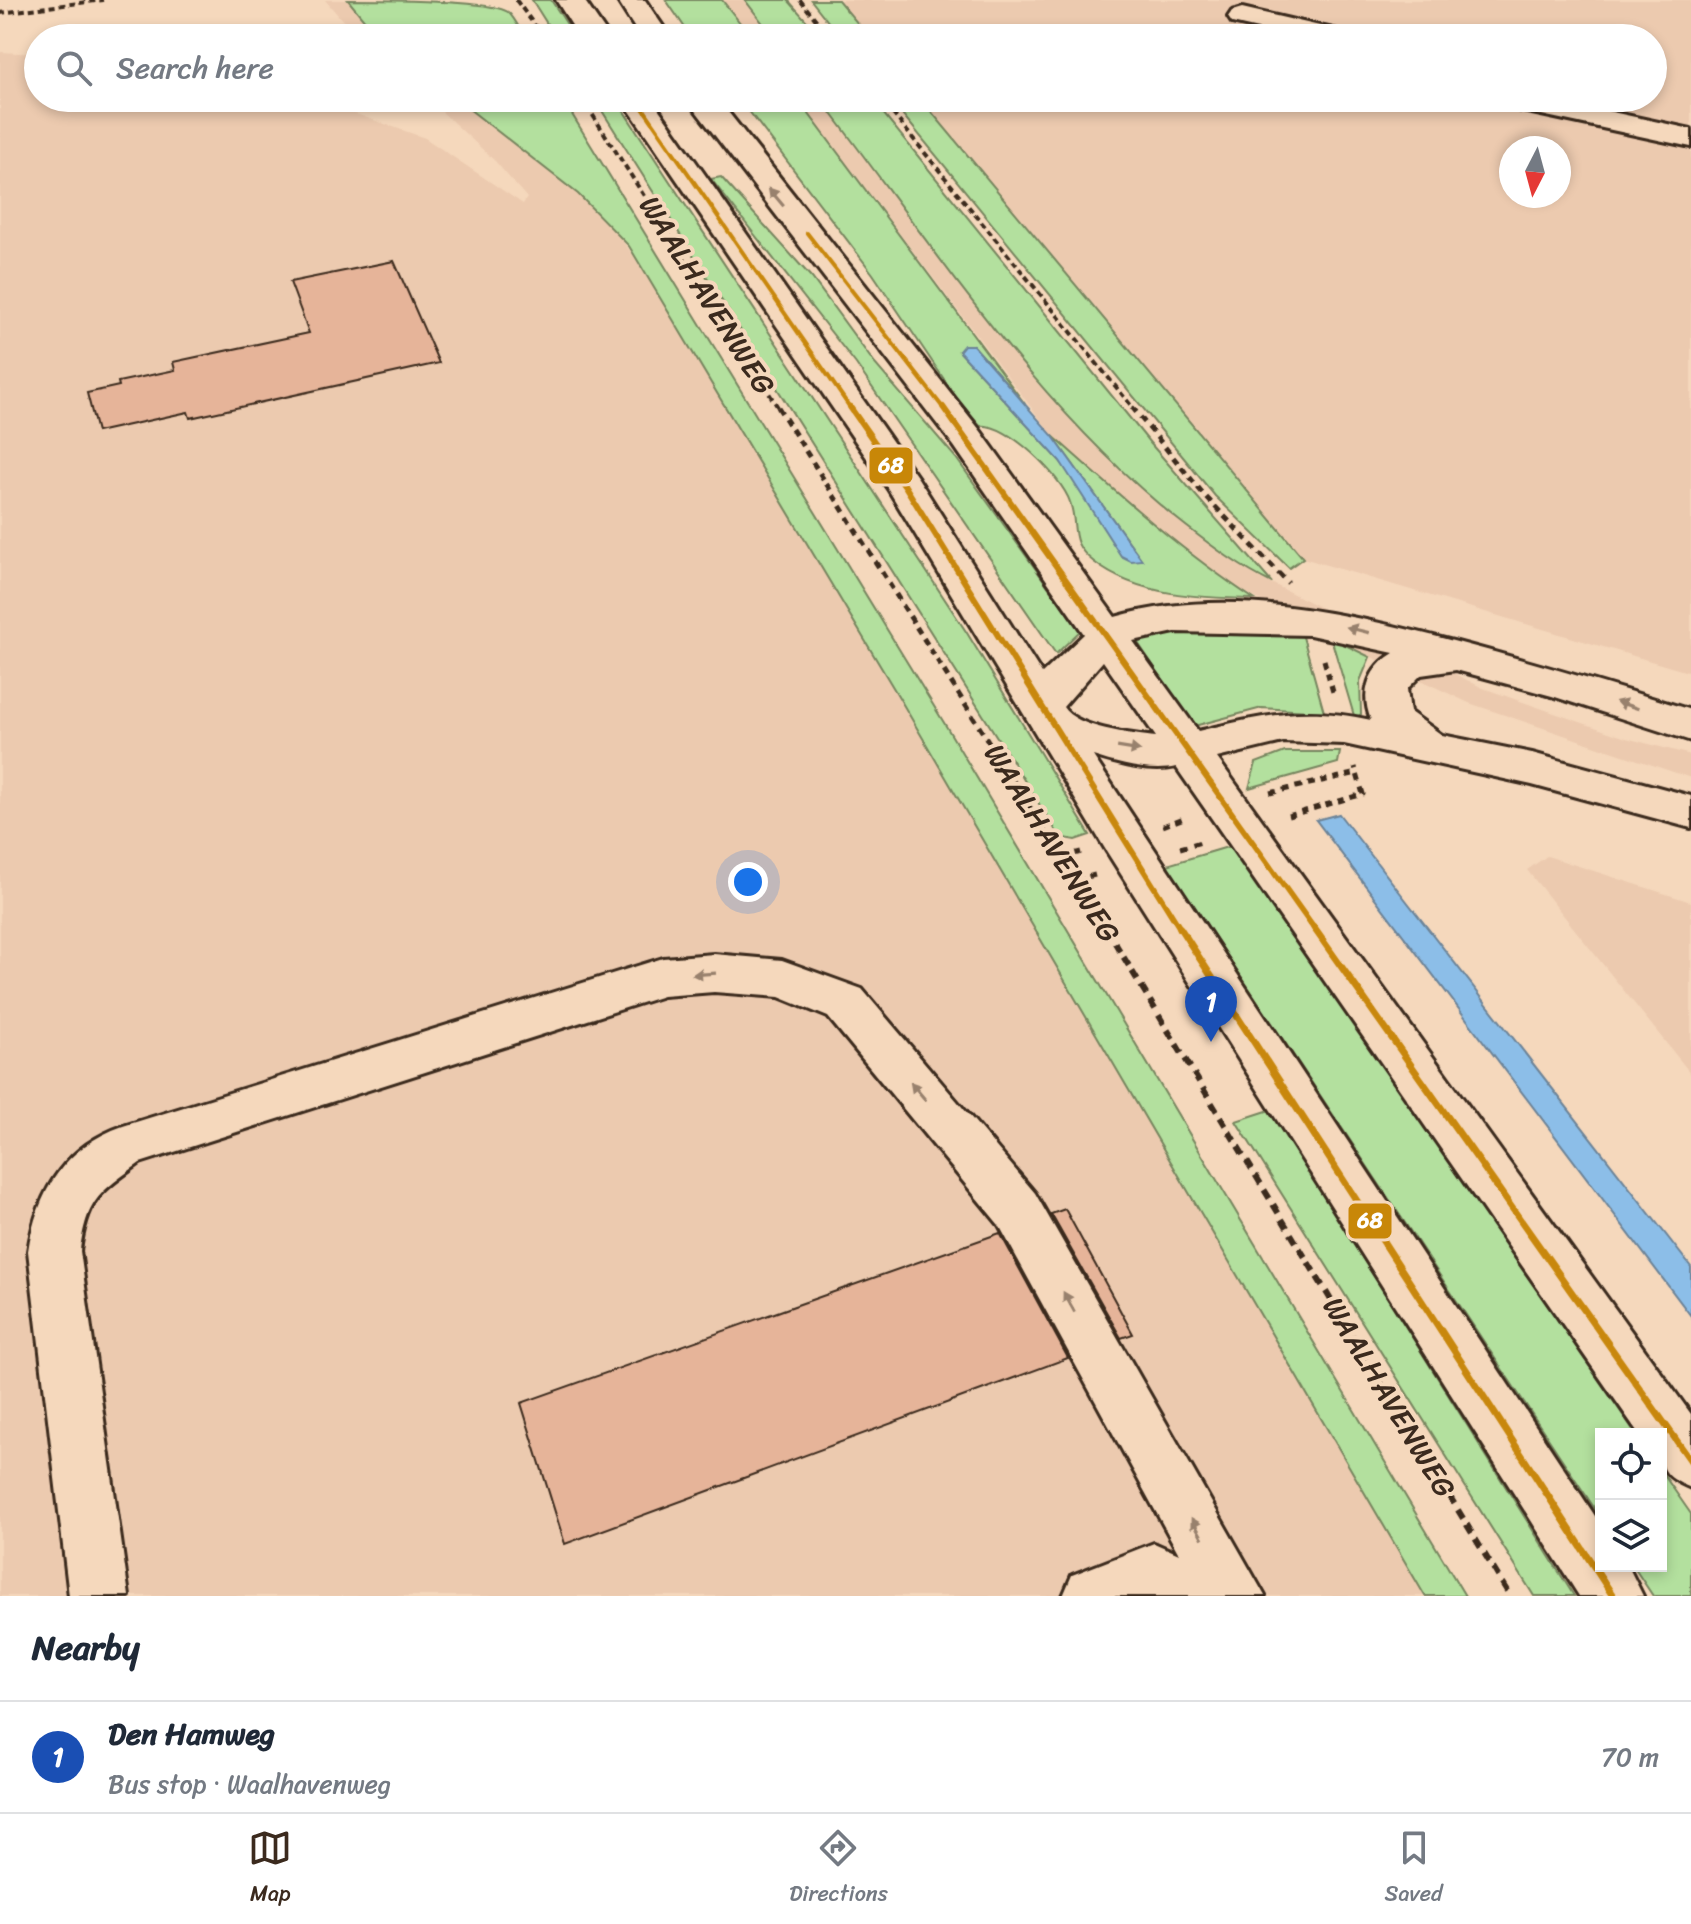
<!DOCTYPE html>
<meta charset="utf-8">
<style>
body{margin:0;font-family:Sriracha,sans-serif;background:#f2f2f3;color:#1f2937}
.controls{position:absolute;right:24px;bottom:24px;display:grid;overflow:hidden;border-radius:0px;box-shadow:0 4px 12px #0003}
.controls button{width:72px;height:72px;display:grid;place-items:center;padding:0;border:0;border-bottom:2px solid #e0e1e3;background:#fff;color:#1f2937;font:40px sans-serif}
.compass{position:absolute;left:1499px;top:136px;width:72px;height:72px;border-radius:50%;background:#fff;box-shadow:0 4px 12px #0003;rotate:186deg}
.you{position:absolute;left:748px;top:882px;width:28px;height:28px;margin:-20px;border:6px solid #fff;border-radius:50%;background:#1a73e8;box-shadow:0 0 0 12px #1a73e833}
.badge{display:grid;place-items:center;width:52px;height:52px;border-radius:50%;background:#3b2a1e;color:#fff;font-size:26px;font-weight:700}
.pin{position:absolute;translate:-50% -66px;filter:drop-shadow(0 2px 4px #0008)}
.pin::after{content:'';position:absolute;top:42px;width:28px;height:24px;background:inherit;clip-path:polygon(0 0,100% 0,50% 100%)}
.list{margin:0;padding:0;list-style:none}
h2{display:flex;justify-content:space-between;align-items:center;height:104px;margin:0;padding:0 32px;font-size:34px}
h2 small{font-size:26px;font-weight:400;color:#747a83}
.list li{display:grid;grid-template-columns:52px 1fr auto;gap:24px;align-items:center;box-sizing:border-box;height:112px;padding:0 32px;border-top:2px solid #e0e1e3}
.list b{display:block;font-size:30px;white-space:nowrap}
.list p{margin:0;font-size:26px;white-space:nowrap;color:#747a83}
.list em{font-size:26px;font-style:normal;color:#747a83}
.icon{flex:none;width:44px;height:44px;fill:none;stroke:currentColor;stroke-width:2;stroke-linecap:round;stroke-linejoin:round}
.map{position:relative;flex:none;width:1691px;height:1596px;overflow:hidden}
.search{position:absolute;background:#fff;box-shadow:0 4px 12px #0003;left:24px;right:24px;top:24px;height:88px;display:flex;align-items:center;gap:20px;box-sizing:border-box;padding:0 28px;border-radius:44px;color:#747a83;font-size:30px}
.sheet{height:216px;background:#fff}
nav{display:flex;justify-content:space-around;align-items:center;box-sizing:border-box;height:112px;border-top:2px solid #e0e1e3;background:#fff;font-size:22px;color:#747a83}
nav a{display:grid;justify-items:center;gap:4px}
nav .on{color:#3b2a1e}
.map>svg:first-child{display:block}
</style>
<div class="map">
<svg width="1691" height="1596" viewBox="0 0 1691 1596">
<rect width="100%" height="100%" fill="#f5d8bc"/>
<filter id="ink" filterUnits="userSpaceOnUse"><feTurbulence type="fractalNoise" baseFrequency=".0125" numOctaves="2"/><feDisplacementMap in="SourceGraphic" scale="16" xChannelSelector="R" yChannelSelector="G"/><feConvolveMatrix kernelMatrix="1 2 1 2 8 2 1 2 1" color-interpolation-filters="sRGB"/></filter>
<g filter="url(#ink)">
<g fill="#eccaaf" fill-rule="evenodd">
<path d="M325 0H348L379 38H358Z"/>
<path d="M722 0H745L774 38H752Z"/>
<path d="M838 0H1691V673L1303 558 920 98H1653V38H870ZM1511 148H1559V196H1511Z"/>
<path d="M0 52 38 54V98H310L425 138 523 204 527 198 495 161 427 98H455L578 194 611 226 652 280 696 353 1425 1596H0Z"/>
<path d="M797 98H820L1038 384 1111 462 1218 550 1259 577 1483 688 1626 738 1691 755V778L1469 703 1331 638 1222 580 1149 521 1052 435Z"/>
<path d="M1547 856 1691 902V1074L1527 870Z"/>
</g>
<g fill="#b3e09e" stroke="#77855e" stroke-width="2">
<path d="M348 0C378 0 489 0 508 12 515 18 520 30 525 38H379Z"/>
<path d="M532 0H551L576 38H556Z"/>
<path d="M666 0H722L752 38H692Z"/>
<path d="M745 0H788L822 38H774Z"/>
<path d="M811 0H838L870 38H841Z"/>
<path d="M455 98H562L946 726 1465 1596H1425L897 694 629 246 578 194Z"/>
<path d="M594 98H615L967 633 1090 835 1075 840 1060 837Z"/>
<path d="M739 98H797L1025 404 973 345 959 351 1060 461 1142 560 1052 435C1117 493 1181 551 1254 599 1201 598 1137 596 1094 562 1067 541 1079 528 1070 502 1062 477 1007 422 980 426L958 400 873 274Z"/>
<path d="M820 98H871L1150 443 1272 583C1241 568 1213 547 1186 526 1041 414 931 243 820 98Z"/>
<path d="M889 98H920L1303 558 1289 568 1215 496Z"/>
<path d="M721 177 812 278 875 364 956 458 1080 631 1056 654 856 364 711 179Z"/>
<path d="M1211 625 1300 626 1324 712 1262 708 1194 726 1136 640Z"/>
<path d="M1331 638 1370 657 1360 681 1361 714 1355 719Z"/>
<path d="M1285 752H1340L1338 763 1249 788 1256 763Z"/>
<path d="M1231 846 1636 1434H1601V1518L1167 865Z"/>
<path d="M1270 1110 1574 1596H1534L1236 1121Z"/>
<path d="M1661 1471 1691 1514V1596H1653L1633 1566H1661Z"/>
</g>
<g fill="#8cbee8" stroke="#6c8397" stroke-width="2">
<path d="M964 345H973L1052 435 1142 560 1131 561 1121 556 1060 461 959 351Z"/>
<path d="M1339 814 1691 1267V1316L1316 820Z"/>
</g>
<g fill="#e6b499" stroke="#3b2a1e" stroke-width="2">
<path d="M394 261 439 363 190 418 188 412 97 432 87 393 119 386 118 382 175 370 173 362 309 333 290 282Z"/>
<path d="M1065 1209 1133 1334 1121 1338 1051 1214Z"/>
<path d="M1000 1233 1068 1358 565 1544 521 1403Z"/>
</g>
<g fill="none" stroke-linecap="round" stroke-linejoin="round">
<g stroke="#3b2a1e" stroke-width="6">
<g id="minor">
<path d="M556 0H584L610 38H580Z"/>
<path d="M617 0H645L671 38H641Z"/>
<path d="M1242 8 1346 32 1351 38H1297L1232 23 1228 17 1232 11Z"/>
<path d="M621 98H651L918 478 1042 674 1084 634 954 446 686 98H717L980 430 1115 617C1228 585 1347 613 1457 642 1536 663 1613 686 1691 710V741L1552 696 1456 670 1421 675 1407 689 1410 712 1442 735 1532 753 1691 796V828L1532 785 1344 744 1283 742 1217 758 1691 1414V1488C1659 1475 1661 1466 1661 1434H1639L1176 767C1151 773 1118 764 1093 756L1601 1525V1566H1628L1643 1596H1579L1107 852 888 489ZM1175 632 1310 635 1394 653C1368 668 1360 693 1371 720 1303 705 1263 716 1198 731L1133 641ZM1103 661 1156 737C1132 734 1076 728 1063 707Z"/>
<path d="M1489 98H1547L1691 129V147L1504 107 1493 104Z"/>
<path d="M714 954 782 960 862 989 1035 1193 1265 1596H1063L1072 1575 1154 1543 1179 1554 999 1225 828 1017 779 997 714 992 663 996 140 1163C99 1193 87 1199 80 1251L129 1596H69L28 1251C37 1192 65 1146 123 1126L663 958Z"/>
</g>
</g>
<g stroke="#3b2a1e" stroke-width="4" stroke-dasharray="6 4" stroke-linecap="butt">
<path d="M516 0 544 38"/>
<path d="M800 0 831 38"/>
<path d="M0 13 103 0"/>
<path d="M582 98 779 409"/>
<path d="M880 98 1134 409"/>
</g>
<g stroke="#3b2a1e" stroke-width="5" stroke-dasharray="7 6" stroke-linecap="butt">
<path d="M778 407 1107 930"/>
<path d="M1132 407 1205 496 1288 583"/>
<path d="M1324 660 1333 692"/>
<path d="M1270 793 1357 773"/>
<path d="M1288 816 1363 794 1355 767"/>
<path d="M1163 826 1184 818"/>
<path d="M1180 848 1201 842"/>
<path d="M1063 857 1081 852"/>
<path d="M1076 880 1095 875"/>
</g>
<path stroke="#3b2a1e" stroke-width="6" stroke-dasharray="10 7" stroke-linecap="butt" d="M1106 928 1510 1596"/>
<use href="#minor" fill="#f5d8bc" fill-rule="evenodd"/>
<g stroke="#f5d8bc" stroke-width="8">
<g id="bus-1-far2">
<path d="M636 98 851 409"/>
<path d="M807 233 944 409"/>
</g>
</g>
<g stroke="#f5d8bc" stroke-width="12">
<g id="bus-1-far1">
<path d="M850 407 905 486 1181 930"/>
<path d="M943 407 1315 930"/>
</g>
</g>
<g stroke="#f5d8bc" stroke-width="13">
<g id="bus-1">
<path d="M1180 928 1613 1596"/>
<path d="M1314 928 1691 1461"/>
</g>
</g>
<use href="#bus-1-far2" stroke="#c88708" stroke-width="4"/>
<use href="#bus-1-far1" stroke="#c88708" stroke-width="6"/>
<use href="#bus-1" stroke="#c88708" stroke-width="7"/>
</g>
<defs><path id="oneway-solid" d="M-6-.8H1V-3.2L6.5 0L1 3.2V.8H-6Z" transform="scale(2)"/></defs>
<g fill="#98816d">
<use href="#oneway-solid" transform="translate(776 197) rotate(-130)"/>
<use href="#oneway-solid" transform="translate(1358 630) rotate(-166)"/>
<use href="#oneway-solid" transform="translate(1627 705) rotate(-162)"/>
<use href="#oneway-solid" transform="translate(1129 749) rotate(9)"/>
<use href="#oneway-solid" transform="translate(704 974) rotate(176)"/>
<use href="#oneway-solid" transform="translate(918 1091) rotate(-130)"/>
<use href="#oneway-solid" transform="translate(1069 1302) rotate(-119)"/>
<use href="#oneway-solid" transform="translate(1197 1528) rotate(-119)"/>
</g>
</g>
<g text-anchor="middle" stroke-width="8" stroke-linejoin="round" paint-order="stroke">
<g font-size="30" fill="#3b2a1e" stroke="#f5d8bc">
<text transform="translate(707 295) rotate(58)" y="10">WAALHAVENWEG</text>
<text transform="translate(1052 843) rotate(58)" y="10">WAALHAVENWEG</text>
<text transform="translate(1389 1397) rotate(59)" y="10">WAALHAVENWEG</text>
</g>
</g>
<g stroke="#f5d8bc" stroke-width="3">
<rect x="868" y="446" width="46" height="39" rx="8" fill="#c88708"/>
<rect x="1347" y="1202" width="46" height="38" rx="8" fill="#c88708"/>
</g>
<g font-size="22" text-anchor="middle" font-weight="bold" fill="#fff">
<text x="891" y="473">68</text>
<text x="1370" y="1228">68</text>
</g>
</svg>
<div class="controls">
<button><svg class="icon" aria-label="locate" viewBox="0 0 24 24"><circle cx="12" cy="12" r="6"/><path d="M12 2v4M12 18v4M2 12h4M18 12h4"/></svg></button>
<button><svg class="icon" aria-label="layers" viewBox="0 0 24 24"><path d="M12 4l9 5-9 5-9-5zM3 14l9 5 9-5"/></svg></button>
</div>
<svg class="compass" viewBox="-18 -18 36 36"><path d="M0-13l5 13h-10z" fill="#e53935"/><path d="M0 13l5-13h-10z" fill="#747a83"/></svg>
<div class="you"></div>
<div class="pin badge" style="left:1211px;top:1042px;background:#1a4fb4">1</div>
<div class="search"><svg class="icon" aria-label="search" viewBox="0 0 24 24"><circle cx="10" cy="10" r="6"/><path d="M15 15l6 6"/></svg>Search here</div>
</div>
<section class="sheet">
<h2>Nearby<small></small></h2>
<ul class="list">
<li><span class="badge" style="background:#1a4fb4">1</span><div><b>Den Hamweg</b><p>Bus stop · Waalhavenweg</p></div><em>70 m</em></li>
</ul>
</section>
<nav>
<a class="on"><svg class="icon" aria-label="map" viewBox="0 0 24 24"><path d="M3 6l6-2 6 2 6-2v14l-6 2-6-2-6 2zM9 4v14M15 6v14"/></svg>Map</a>
<a><svg class="icon" aria-label="directions" viewBox="0 0 24 24"><path d="M12 3l9 9-9 9-9-9zM9 14v-3h6M13 9l2 2-2 2"/></svg>Directions</a>
<a><svg class="icon" aria-label="saved" viewBox="0 0 24 24"><path d="M7 4h10v16l-5-4-5 4z"/></svg>Saved</a>
</nav>
